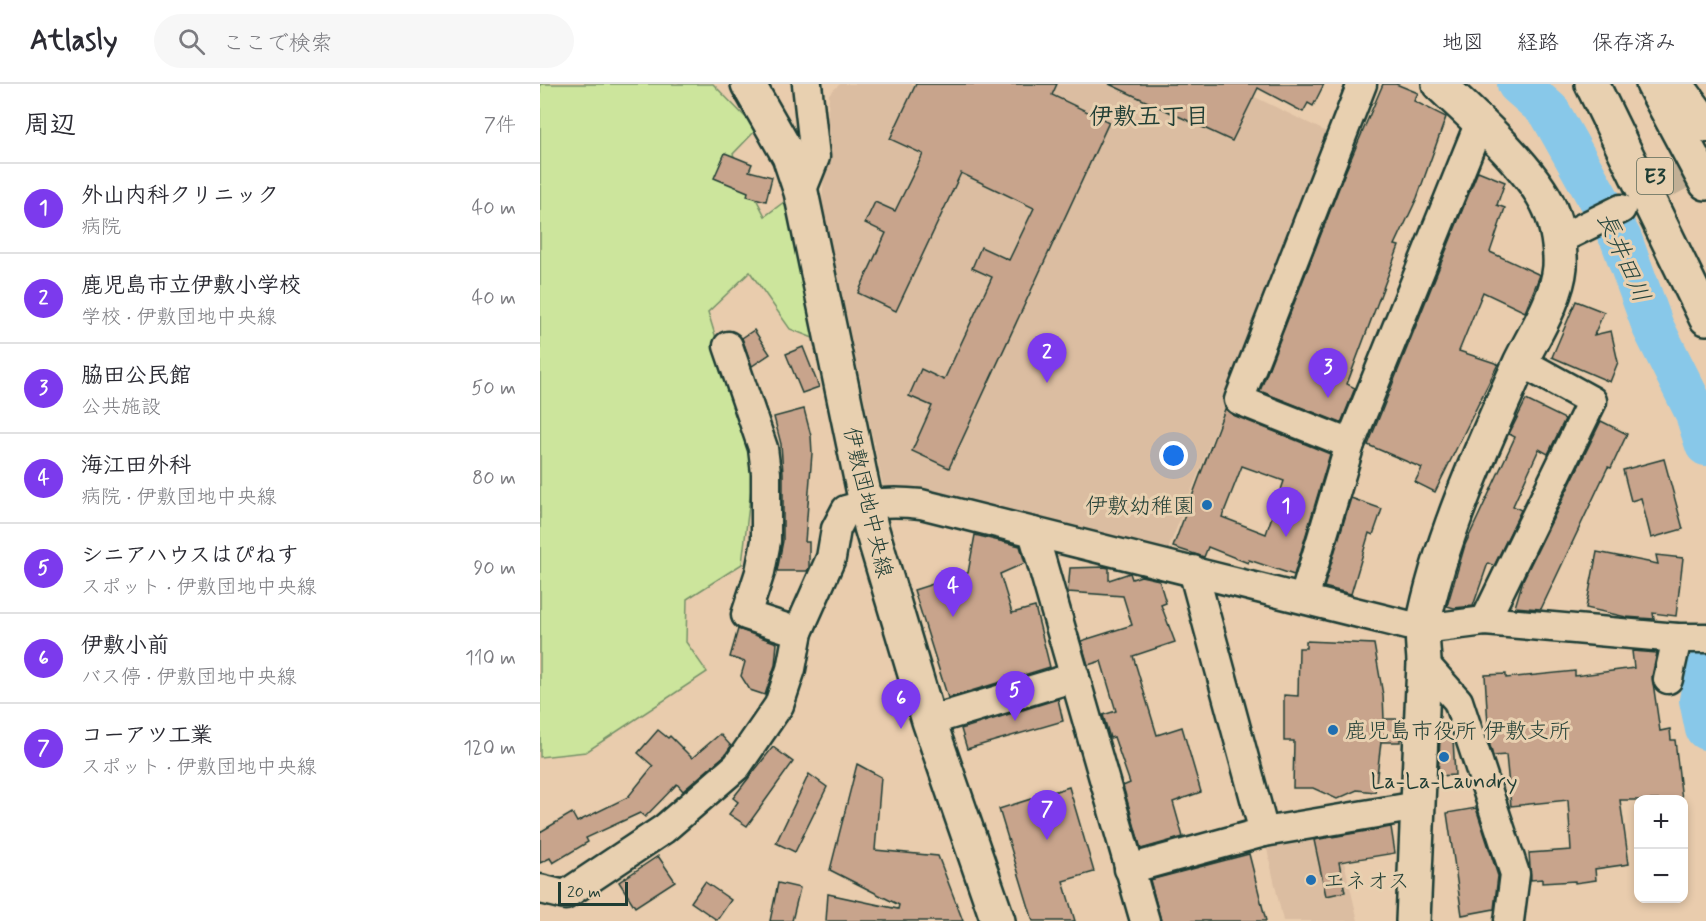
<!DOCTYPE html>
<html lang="ja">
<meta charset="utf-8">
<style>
body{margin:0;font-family:Mynerve,"Klee One",sans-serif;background:#f7f7f7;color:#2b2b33}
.controls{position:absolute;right:18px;bottom:18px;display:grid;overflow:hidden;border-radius:12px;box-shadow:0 3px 9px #0003}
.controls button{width:54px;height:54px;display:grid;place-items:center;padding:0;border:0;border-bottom:2px solid #e1e1e2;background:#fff;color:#2b2b33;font:30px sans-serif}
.scale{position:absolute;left:18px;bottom:15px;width:70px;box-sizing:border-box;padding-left:6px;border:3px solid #1f3d34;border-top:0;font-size:16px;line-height:21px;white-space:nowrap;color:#1f3d34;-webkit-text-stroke:4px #e8d0b0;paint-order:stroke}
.you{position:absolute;left:634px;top:372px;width:21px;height:21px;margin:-15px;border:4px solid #fff;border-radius:50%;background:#1a73e8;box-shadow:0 0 0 9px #1a73e833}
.badge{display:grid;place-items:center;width:39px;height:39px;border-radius:50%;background:#7c3aed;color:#fff;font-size:20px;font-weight:700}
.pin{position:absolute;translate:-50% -50px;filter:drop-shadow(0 2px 3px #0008)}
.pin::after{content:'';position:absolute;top:32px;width:21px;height:18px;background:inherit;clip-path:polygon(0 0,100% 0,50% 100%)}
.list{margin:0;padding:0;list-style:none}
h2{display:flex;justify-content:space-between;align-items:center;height:78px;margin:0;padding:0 24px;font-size:26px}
h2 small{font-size:20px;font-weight:400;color:#7c7c81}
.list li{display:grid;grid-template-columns:39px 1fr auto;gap:18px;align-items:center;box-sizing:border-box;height:90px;padding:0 24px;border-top:2px solid #e1e1e2}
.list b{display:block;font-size:22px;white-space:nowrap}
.list p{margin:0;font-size:20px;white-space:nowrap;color:#7c7c81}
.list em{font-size:20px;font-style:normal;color:#7c7c81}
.icon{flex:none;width:33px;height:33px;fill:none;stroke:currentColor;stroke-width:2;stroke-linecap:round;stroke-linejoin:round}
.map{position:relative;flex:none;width:1166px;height:837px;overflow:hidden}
header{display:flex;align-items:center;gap:36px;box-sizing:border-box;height:84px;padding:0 30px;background:#fff;border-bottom:2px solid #e1e1e2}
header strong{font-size:28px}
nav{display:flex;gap:33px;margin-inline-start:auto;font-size:21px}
.search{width:420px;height:54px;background:#f7f7f7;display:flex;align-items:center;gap:15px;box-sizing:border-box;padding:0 21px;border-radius:33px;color:#7c7c81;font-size:22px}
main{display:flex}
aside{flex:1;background:#fff}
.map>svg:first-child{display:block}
</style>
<header>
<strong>Atlasly</strong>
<div class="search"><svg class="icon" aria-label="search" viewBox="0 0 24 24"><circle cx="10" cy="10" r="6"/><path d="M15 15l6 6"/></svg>ここで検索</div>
<nav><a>地図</a><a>経路</a><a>保存済み</a></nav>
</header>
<main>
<aside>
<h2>周辺<small>7件</small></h2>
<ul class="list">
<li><span class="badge">1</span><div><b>外山内科クリニック</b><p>病院</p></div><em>40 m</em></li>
<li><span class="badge">2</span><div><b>鹿児島市立伊敷小学校</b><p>学校 · 伊敷団地中央線</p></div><em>40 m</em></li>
<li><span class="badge">3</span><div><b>脇田公民館</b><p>公共施設</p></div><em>50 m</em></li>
<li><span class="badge">4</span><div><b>海江田外科</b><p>病院 · 伊敷団地中央線</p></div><em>80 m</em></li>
<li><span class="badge">5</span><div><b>シニアハウスはぴねす</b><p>スポット · 伊敷団地中央線</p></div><em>90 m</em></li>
<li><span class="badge">6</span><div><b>伊敷小前</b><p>バス停 · 伊敷団地中央線</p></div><em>110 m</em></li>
<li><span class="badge">7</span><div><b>コーアツ工業</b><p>スポット · 伊敷団地中央線</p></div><em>120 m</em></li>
</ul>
</aside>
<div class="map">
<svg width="1166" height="837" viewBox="0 0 1166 837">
<rect width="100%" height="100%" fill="#e9ccad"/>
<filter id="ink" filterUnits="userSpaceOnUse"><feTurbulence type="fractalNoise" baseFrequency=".0167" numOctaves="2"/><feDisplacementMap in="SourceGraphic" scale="12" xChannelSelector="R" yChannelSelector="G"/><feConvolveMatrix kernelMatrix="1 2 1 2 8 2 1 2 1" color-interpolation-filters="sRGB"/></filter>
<g filter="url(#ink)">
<g fill="#dbbda1">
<path d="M300 0H688L793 51 627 468 354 406 343 401 282 120 289 10Z"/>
<path d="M796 744 818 837H743L725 756Z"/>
</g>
<path fill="#cce59c" stroke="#769168" stroke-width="1.5" d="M0 0H173L217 45 193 70 225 132 244 118 261 172 273 254 250 245 210 188 168 228 214 379 202 480 147 515 146 558 167 588 46 668 0 673Z"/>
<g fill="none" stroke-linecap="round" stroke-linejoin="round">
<g stroke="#88c8e9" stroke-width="42">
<path d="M978 0 1009 27 1081 155 1113 243 1155 327 1166 361"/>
<path d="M1166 586 1160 616 1166 645"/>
</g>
</g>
<g fill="#c8a48c" stroke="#1f3d34" stroke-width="1.5" fill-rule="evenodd">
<path d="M376 0H517L512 11 569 38 409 384 372 367 392 322 369 312 381 285 404 296 452 193 432 184 441 163 469 176 494 124 421 89 356 227 318 209 346 149 325 139 335 118 355 127 383 70 350 55Z"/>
<path d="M569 0H784L773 22 768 19 763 28 718 4 692 57Z"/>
<path d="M843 0H856L878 9 874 17 906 33 877 114 855 161 859 162 807 300 815 304 801 339 720 307 804 91Z"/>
<path d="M185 69 212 80 209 87 232 93 226 117 207 112 208 108 174 94Z"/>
<path d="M938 87 965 98 957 121 965 124 950 168 1000 191 985 228 943 208 919 267 958 280 895 408 875 398 882 384 828 361Z"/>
<path d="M1036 217 1064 228 1054 251 1071 247 1078 278 1070 298 1012 273Z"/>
<path d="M214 246 230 270 212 282 202 254Z"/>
<path d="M263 263 279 303 262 309 246 270Z"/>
<path d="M986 316 1025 335 1008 370 999 365 973 422 981 426 954 482 948 479 933 522 914 524 907 522 925 461 975 353 969 350Z"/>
<path d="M264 325 271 352 272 369 265 458H269V484L267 487H237L243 457V389L241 360 234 333Z"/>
<path d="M685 325 693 331 790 370 754 491 709 476 708 479 668 463 664 473 633 463ZM702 382 744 397 726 450 682 433Z"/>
<path d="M1061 337 1087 350 1071 384 1068 383 1001 525 975 523 983 496Z"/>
<path d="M1124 375 1143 445 1111 454 1101 414 1091 417 1083 386Z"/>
<path d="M811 414 842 425 833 451 829 449 811 510 784 503Z"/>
<path d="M435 451 480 462 485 479 460 490 472 529 495 523 510 583 408 614 374 506 428 489Z"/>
<path d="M1057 468 1118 480 1116 471 1143 474 1136 532 1113 529 1114 535 1086 533 1046 524Z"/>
<path d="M564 483 569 484V496L590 489 592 495 601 492 619 496 626 519 621 521 635 558 593 572 617 651 642 643 661 708 633 718 643 753 601 765 583 702 590 699 574 653 570 654 563 631 576 627 561 577 548 581 541 557 592 541 583 512 528 508 530 484Z"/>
<path d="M198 545 237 559 235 581 225 611 210 606 201 592 205 578 190 573Z"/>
<path d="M766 557 834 560 843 611 844 635H860V658H841L835 708 817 706 797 715 773 704H753L754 657H744V611L758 612 759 564H766Z"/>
<path d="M1092 567 1117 569 1112 592 1120 647 1130 645 1131 656H1135L1142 716H1080L1089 780 1055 785 1056 796 1035 799V797L1002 799V795L991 796 989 769 1031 766 1028 716 971 722 966 671 953 672 949 658 945 591 966 590V594L1035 587V592L1094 584Z"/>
<path d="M518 615 523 637 427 665 421 645Z"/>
<path d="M118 646 128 654 130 652 152 674 180 650 191 662 185 671 143 707 137 700 105 733 100 729 46 754 48 758 13 779 10 774 0 779V748L32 729 37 738 88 713 113 682 98 669Z"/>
<path d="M900 655H913L915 691 898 692Z"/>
<path d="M233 663 253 678 207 742 189 730 198 718 193 714Z"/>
<path d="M317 680 341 693 335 766 398 772 423 837H286L288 810 358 825 359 821 290 786Z"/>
<path d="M269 690 287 703 255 768 236 759Z"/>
<path d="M529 703 554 788 523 797 535 837H493L459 725Z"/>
<path d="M936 724 958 792 954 825 922 831 907 729Z"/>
<path d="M851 743 855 769 799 778 805 808 786 812 774 756Z"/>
<path d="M709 770 726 837H621L610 796Z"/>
<path d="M118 772 135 797 95 823 79 798Z"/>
<path d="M165 798 191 816 177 836 151 818Z"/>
<path d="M238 799 260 804 252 837H230Z"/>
</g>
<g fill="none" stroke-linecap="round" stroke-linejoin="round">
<path stroke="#c1af95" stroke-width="28" stroke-dasharray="28 14" stroke-linecap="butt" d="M1086 122 1166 78"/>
<g stroke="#1f3d34" stroke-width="33">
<g id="minor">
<path d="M261 108 275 73 267 0"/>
<path d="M1018 156 1081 125"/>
<path d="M188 262 223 364 226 389V457L220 488 206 531 258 548"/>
<path d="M810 360 699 316 822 0"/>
<path d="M493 448 605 837"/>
<path d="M653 486 724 748"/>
<path d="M764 514 810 360 940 38"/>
<path d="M945 537 1052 317 981 278"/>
<path d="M884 579 918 617 975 790 969 837"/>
<path d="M1128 595 1137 554"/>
<path d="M389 637 535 593"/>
<path d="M589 785 724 748 878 722"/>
<path d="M0 805 25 811 124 745 197 682 239 621 251 585 258 548 291 474 296 445 306 426C332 418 354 417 381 420L883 545 945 537 1137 554H1166"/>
</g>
</g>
<g stroke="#1f3d34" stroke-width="38">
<g id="tertiary">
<path d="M208 0 249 72 261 108 331 443 389 637 458 837"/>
<path d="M873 837 884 579C884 568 881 554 883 543 899 457 944 359 980 279 994 250 1017 216 1020 183 1021 165 1017 142 1010 125 993 85 931 30 899 0"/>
</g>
</g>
<g stroke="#1f3d34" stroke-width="38">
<g id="motorway">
<path d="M1052 0 1166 234"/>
<path d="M1113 0 1166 99"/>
<path d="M1136 0 1166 41"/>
</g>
</g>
<use href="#minor" stroke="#e8d0b0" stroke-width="28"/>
<use href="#tertiary" stroke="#e8d0b0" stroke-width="33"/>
<use href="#motorway" stroke="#e8d0b0" stroke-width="33"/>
</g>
</g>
<g fill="#1f6fb2" stroke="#e8d0b0" stroke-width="2">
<circle cx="667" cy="421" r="6"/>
<circle cx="793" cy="646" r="6"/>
<circle cx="904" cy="673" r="6"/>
<circle cx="771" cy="796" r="6"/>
</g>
<g text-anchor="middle" stroke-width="6" stroke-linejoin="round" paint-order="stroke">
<rect fill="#e8d0b0" stroke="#5b6959" stroke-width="1.5" x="1097" y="74" width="36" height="36" rx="4.5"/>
<g font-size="21" font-weight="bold" fill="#1f3d34">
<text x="1115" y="99">E3</text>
</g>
<g font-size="22" fill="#1f3d34" stroke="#e8d0b0">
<text transform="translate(329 418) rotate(77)" y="8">伊敷団地中央線</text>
</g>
<g font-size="22" fill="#1f3d34" stroke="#e8d0b0" text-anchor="start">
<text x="655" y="429" text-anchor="end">伊敷幼稚園</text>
<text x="805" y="654">鹿児島市役所 伊敷支所</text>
<text x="904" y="704" text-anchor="middle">La-La-Laundry</text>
<text x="783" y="804">エネオス</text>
</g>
<g font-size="24" font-weight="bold" fill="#1f3d34" stroke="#e8d0b0">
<text x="609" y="40">伊敷五丁目</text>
</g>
<g font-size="24" font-style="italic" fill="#24443d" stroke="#e8d0b0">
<text transform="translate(1084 173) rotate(66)" y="8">長井田川</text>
</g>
</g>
</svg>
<div class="controls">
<button>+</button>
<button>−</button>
</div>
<div class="scale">20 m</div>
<div class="you"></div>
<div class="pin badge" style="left:746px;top:453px">1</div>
<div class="pin badge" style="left:507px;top:299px">2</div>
<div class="pin badge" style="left:788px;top:314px">3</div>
<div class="pin badge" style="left:413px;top:533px">4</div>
<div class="pin badge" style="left:475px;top:637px">5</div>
<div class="pin badge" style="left:361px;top:645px">6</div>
<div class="pin badge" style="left:507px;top:756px">7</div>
</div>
</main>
